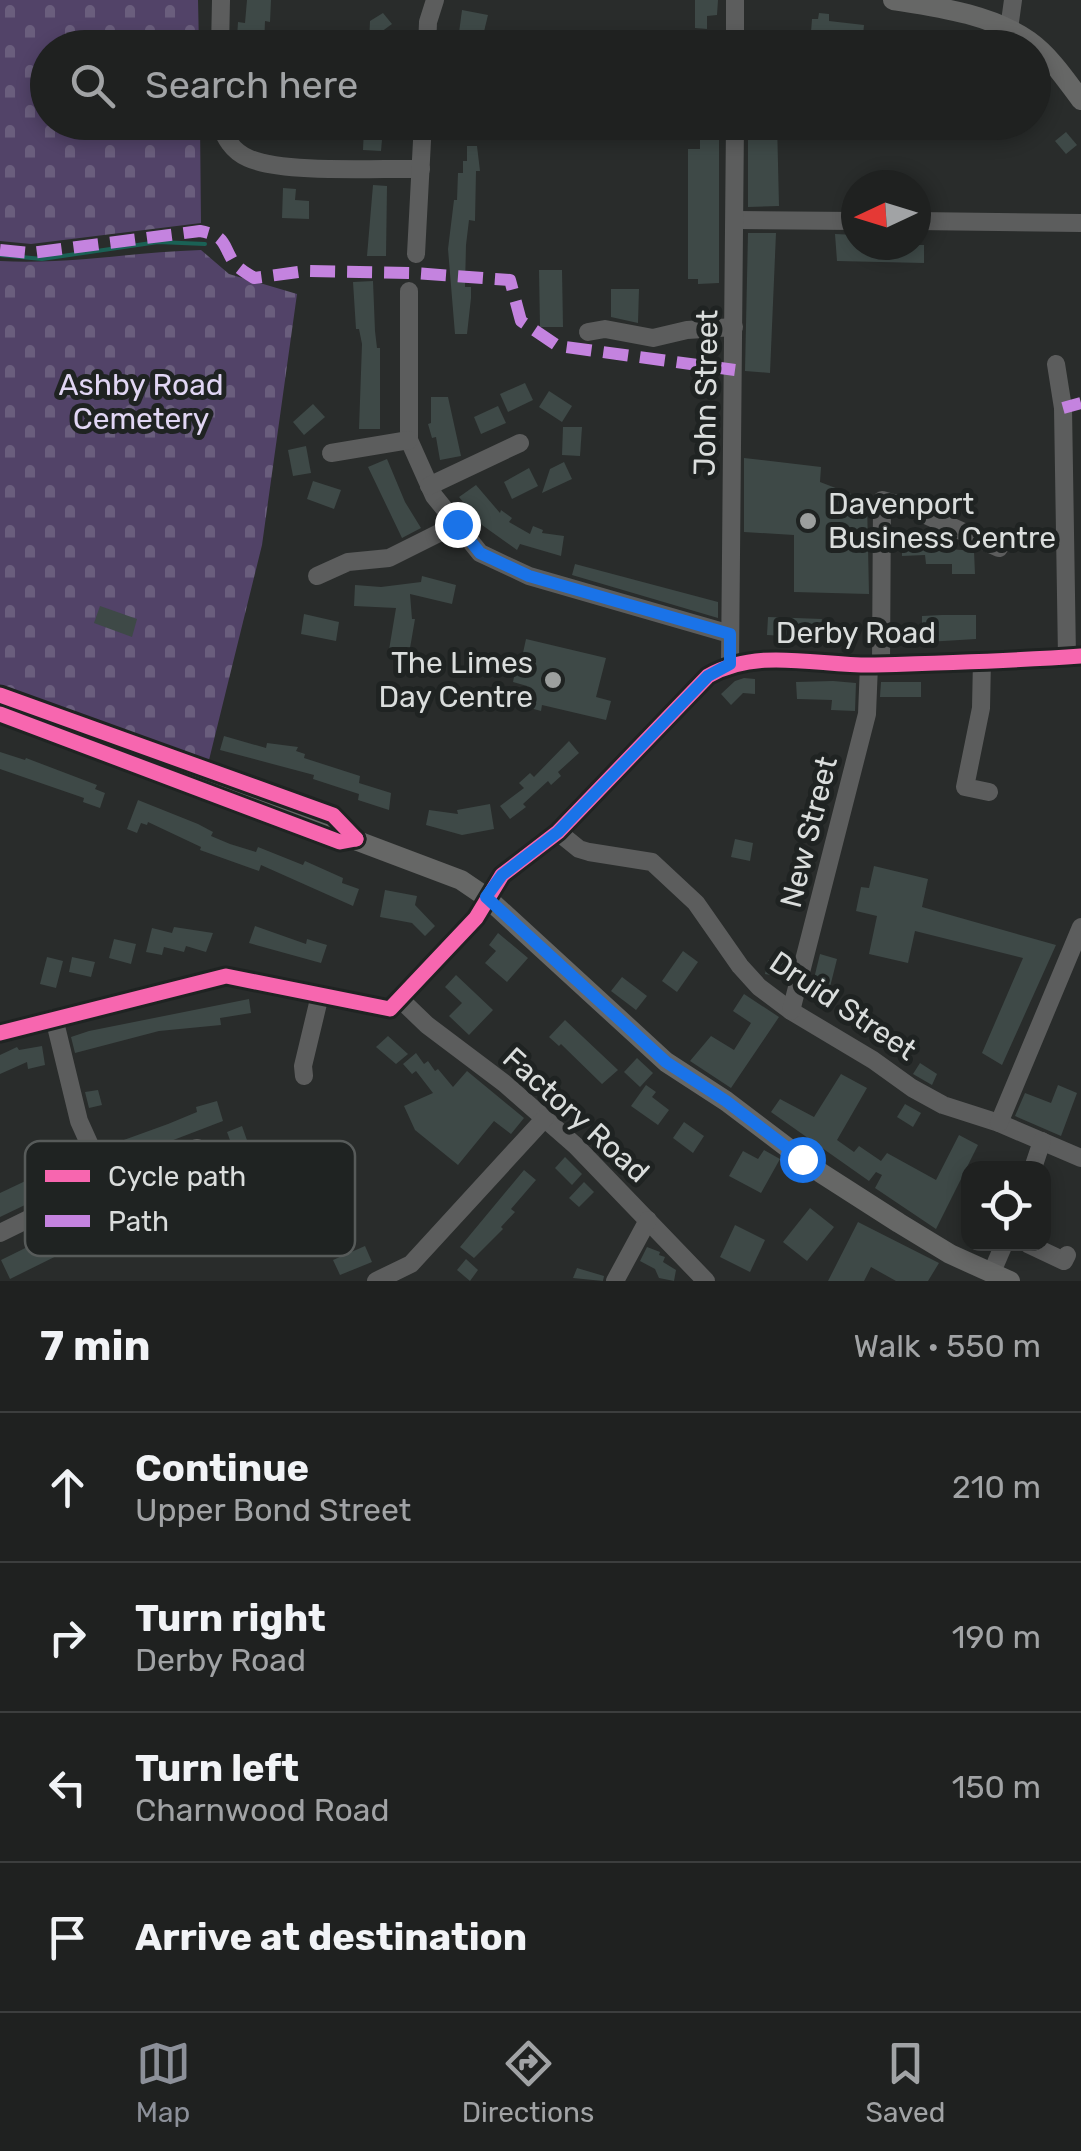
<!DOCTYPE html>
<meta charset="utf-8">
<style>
body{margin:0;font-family:Rubik,sans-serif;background:#2c2e2d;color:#f1f3f6}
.controls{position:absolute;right:30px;bottom:30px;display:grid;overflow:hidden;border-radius:20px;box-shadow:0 5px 15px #0003}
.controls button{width:90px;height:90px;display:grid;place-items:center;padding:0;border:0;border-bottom:2px solid #3c3e3e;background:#1f2120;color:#f1f3f6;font:50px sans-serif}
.compass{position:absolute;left:841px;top:170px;width:90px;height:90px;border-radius:50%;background:#1f2120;box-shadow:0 5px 15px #0003;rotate:266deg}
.stop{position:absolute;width:30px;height:30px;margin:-22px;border:8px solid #1a73e8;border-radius:50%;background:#fff}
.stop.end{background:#1a73e8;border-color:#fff;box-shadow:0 2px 10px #0008}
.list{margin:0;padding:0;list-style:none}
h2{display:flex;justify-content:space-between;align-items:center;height:130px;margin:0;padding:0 40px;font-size:42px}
h2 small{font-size:32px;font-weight:400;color:#a1a3a5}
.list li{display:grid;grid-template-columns:65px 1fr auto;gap:30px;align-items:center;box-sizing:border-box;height:150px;padding:0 40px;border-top:2px solid #3c3e3e}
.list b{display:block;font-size:38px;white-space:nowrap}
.list p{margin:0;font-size:32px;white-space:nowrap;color:#a1a3a5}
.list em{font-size:32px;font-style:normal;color:#a1a3a5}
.icon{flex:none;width:55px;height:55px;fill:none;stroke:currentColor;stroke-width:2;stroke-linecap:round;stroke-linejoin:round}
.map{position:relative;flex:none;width:1081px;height:1281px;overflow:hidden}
.search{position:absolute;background:#1f2120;box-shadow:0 5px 15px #0003;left:30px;right:30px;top:30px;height:110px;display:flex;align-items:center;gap:25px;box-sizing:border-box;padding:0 35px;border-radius:55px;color:#a1a3a5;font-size:38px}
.sheet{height:730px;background:#1f2120}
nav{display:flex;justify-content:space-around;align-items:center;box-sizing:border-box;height:140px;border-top:2px solid #3c3e3e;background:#1f2120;font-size:28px;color:#a1a3a5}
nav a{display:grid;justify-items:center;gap:5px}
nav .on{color:#8c9099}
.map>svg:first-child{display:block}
</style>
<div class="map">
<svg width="1081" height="1281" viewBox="0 0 1081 1281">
<defs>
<pattern id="cemetery-stones" width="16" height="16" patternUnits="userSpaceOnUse" patternTransform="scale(2.5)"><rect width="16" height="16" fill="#524368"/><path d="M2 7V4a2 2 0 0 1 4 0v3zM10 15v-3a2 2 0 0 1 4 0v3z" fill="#6a5e7d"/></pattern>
</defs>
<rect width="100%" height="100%" fill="#292c2b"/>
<g fill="url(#cemetery-stones)">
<path d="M0 0H198L199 47 48 48V122L200 123 201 223 31 244 0 241Z"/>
<path d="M201 250 229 274 297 294 262 545 208 764 0 687V261C66 265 134 252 201 250Z"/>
</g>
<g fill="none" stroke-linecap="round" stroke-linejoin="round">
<path stroke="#1a6155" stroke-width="4" d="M0 255 42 259 158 242 205 244"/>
</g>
<g fill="#3e4947">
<path d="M247 0H271L270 22 265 21 264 48H241V39L237 38 238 22 245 23Z"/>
<path d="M695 0H718L717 15 707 16V29L695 28Z"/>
<path d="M462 10 488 15 480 48H457Z"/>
<path d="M383 13 392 24 381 32 389 41 383 48H375L369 43 370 21Z"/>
<path d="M819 13 829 14V21L864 25 863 35 852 34 850 45 837 43 839 34 811 32 812 19H818Z"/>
<path d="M247 122H282V137L247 136Z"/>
<path d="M454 122H474L473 137 453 136Z"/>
<path d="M700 122H719V283L698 284V279H688V149H700Z"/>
<path d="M748 122H777L779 206 748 207Z"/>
<path d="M364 127 383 128 381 151 363 150Z"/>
<path d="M1066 132 1077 145 1066 154 1055 141Z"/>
<path d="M467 146H477L480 171H476L475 221 469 220 466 245 465 287H471V298L467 334H455L448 249 454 200H457L458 173H463V161H467Z"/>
<path d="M373 185 387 186 386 256H367Z"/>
<path d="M283 188 296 189 295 200 309 201V219L282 218Z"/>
<path d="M748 233H776L770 373 745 371Z"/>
<path d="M835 234 856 235V245H924V263L837 261Z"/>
<path d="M539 270H562L563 327H540Z"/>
<path d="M373 281 375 331 377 348H380V429H359L362 344 359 329H356L353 282Z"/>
<path d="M611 289H639L638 323 611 317Z"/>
<path d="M525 383 533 400 508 412 500 394Z"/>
<path d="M549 391 572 406 562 422 539 407Z"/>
<path d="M431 397H448L461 456 440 460 436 437 432 438 428 424 431 423Z"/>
<path d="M313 404 325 417 304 435 293 422Z"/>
<path d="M498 406 506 423 481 434 474 417Z"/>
<path d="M563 427H582L580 456 562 455Z"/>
<path d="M306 446 311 473 293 476 288 450Z"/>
<path d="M744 458 821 467 820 482 867 500 869 594 794 592V535L744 532Z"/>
<path d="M387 459 405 502 421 528 402 538 368 467Z"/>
<path d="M564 462 572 479 542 493 550 469Z"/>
<path d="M529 468 538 486 512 499 504 482Z"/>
<path d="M313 481 341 490 334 509 307 499Z"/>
<path d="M476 485 500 513 501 510 512 518 509 522 530 534 533 526 543 530 542 533 564 536 561 556 520 544 517 550 482 525 459 497Z"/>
<path d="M925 530V540L949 539 950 549 974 551 975 574H952V564H926L925 555 902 556V531Z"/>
<path d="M575 564 718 602V618L572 575Z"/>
<path d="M422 576 456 585 452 604 410 594 412 619H415L409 654 389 650 396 608 354 606 355 585 381 587 421 582Z"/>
<path d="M100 606 137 619 132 637 94 623Z"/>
<path d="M304 614 339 622 336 641 301 634Z"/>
<path d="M942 615H976V639L894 644V626H922V616Z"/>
<path d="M768 617 822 619 821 624 838 625V642H824V638L767 635Z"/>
<path d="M526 639 606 658 596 697 611 701 606 720 542 705 541 711 523 706 527 686 513 682 515 672 509 670 511 659 521 662Z"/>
<path d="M744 678 755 679V694L743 693 731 705 721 694 735 681Z"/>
<path d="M833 681 856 683 855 711 831 710 832 700 797 699 796 682Z"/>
<path d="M881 682H921V697H880Z"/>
<path d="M224 736 266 748 267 743 298 747 296 751 305 754 304 758 360 776 359 783 391 793 389 810 358 800 359 794 313 779 314 775 220 750Z"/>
<path d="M569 741 579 753 558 772 561 776 551 785 548 781 523 804 526 807 510 819 500 806 524 788 519 783 530 773 534 777Z"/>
<path d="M0 752 25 760 26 758 97 785 95 789 105 793 100 808 83 802 84 798 0 769Z"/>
<path d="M138 800 198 824 213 832 211 836 230 844 256 852 258 847 303 865 305 861 343 878 342 883 359 889 353 906 261 865 259 871 200 850 201 847 148 822 147 825 141 823 137 833 127 829Z"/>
<path d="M490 804 494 829 462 835 426 825 429 810 458 814 457 810Z"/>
<path d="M735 839 753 843 750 861 731 857Z"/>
<path d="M874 866 928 879 922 907 1056 945 1002 1065 982 1053 1023 958 915 931 908 963 869 954 877 916 856 911 861 887 869 888Z"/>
<path d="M385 890 417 896 415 905 435 926 425 936 412 923 380 917Z"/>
<path d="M255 926 306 944 307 939 327 945 321 963 249 943Z"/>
<path d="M174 927 213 933 206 952 186 946 184 952 164 947 162 955 146 952 152 928 172 933Z"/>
<path d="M498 933 528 958 507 982 485 963 496 951 489 945Z"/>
<path d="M114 939 136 944 131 964 109 958Z"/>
<path d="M683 951 698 962 677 992 662 981Z"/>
<path d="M820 954 837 959 827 999 810 995Z"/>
<path d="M47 957 63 961 56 988 40 984Z"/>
<path d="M72 957 95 962 91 977 69 972Z"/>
<path d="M768 960 789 964 786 978 765 974Z"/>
<path d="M456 975 493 1010 469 1035 449 1016 462 1003 445 987Z"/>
<path d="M622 977 647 996 636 1010 611 991Z"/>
<path d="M744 994 779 1017 731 1088 690 1061 711 1036 734 1050 751 1023 733 1011Z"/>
<path d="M249 999 251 1013 220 1018 221 1025 159 1031 75 1053 71 1037 89 1031Z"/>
<path d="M565 1020 618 1070 602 1084 561 1044 559 1046 549 1037Z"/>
<path d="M388 1036 408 1054 396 1064 376 1047Z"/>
<path d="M42 1046 45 1065 28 1069 27 1062 0 1074V1055L17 1047 19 1050Z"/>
<path d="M416 1053 424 1064 428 1061 435 1071 438 1069 453 1087 467 1071 524 1118 511 1134 494 1121 458 1165 415 1130 404 1106 433 1093 416 1071 412 1074 403 1064Z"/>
<path d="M637 1058 653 1073 640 1087 624 1072Z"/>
<path d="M920 1063 937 1074 932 1085 913 1074Z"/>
<path d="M841 1074 867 1088 837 1140 854 1152 859 1146 881 1161 887 1153 936 1180 959 1135 978 1145 936 1229 875 1188 882 1175 876 1172 869 1181 771 1112 780 1099 814 1117Z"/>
<path d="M646 1085 656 1092 652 1097 669 1110 658 1125 631 1106Z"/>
<path d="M1058 1085 1077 1093 1061 1136 1015 1116 1025 1093 1051 1103Z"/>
<path d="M98 1090 102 1105 89 1108 85 1092Z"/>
<path d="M217 1101 223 1121 116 1162 110 1145 168 1124 197 1112 196 1107Z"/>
<path d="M905 1104 921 1113 913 1127 897 1117Z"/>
<path d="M684 1122 704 1136 693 1153 673 1138Z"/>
<path d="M242 1126 249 1146 234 1151 227 1132Z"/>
<path d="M764 1150 780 1159 761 1193 729 1176 743 1151 758 1159Z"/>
<path d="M565 1157 582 1174 572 1185 555 1168Z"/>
<path d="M72 1159 81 1178 0 1217V1193Z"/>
<path d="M524 1170 536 1180 511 1209 515 1212 501 1227 503 1229 474 1258 460 1247Z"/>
<path d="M188 1174 190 1180 199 1177 204 1189 119 1225 10 1279 1 1260 78 1222Z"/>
<path d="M584 1182 594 1192 579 1207 569 1198Z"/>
<path d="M810 1208 834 1227 807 1261 783 1242Z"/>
<path d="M858 1222 939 1263 928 1281H896L871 1267 864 1281H828Z"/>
<path d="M735 1225 765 1240 750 1272 720 1257Z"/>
<path d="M365 1246 372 1262 340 1275 333 1260Z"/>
<path d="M647 1247 660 1252 659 1255 665 1257 663 1262 676 1270 674 1281 659 1278 655 1269 640 1261Z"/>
<path d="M466 1259 478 1270 470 1281 457 1270Z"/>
<path d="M577 1268 604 1276 603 1281 573 1278Z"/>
</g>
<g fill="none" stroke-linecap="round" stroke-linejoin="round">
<g stroke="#5c5d5d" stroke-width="18">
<path d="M735 0V48"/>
<path d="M1009 29 1013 0"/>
<path d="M220 48 221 0"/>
<path d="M427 48 428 22 435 0"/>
<path d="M219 122C225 138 232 151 248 158 283 174 378 168 421 169"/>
<path d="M735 220 856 221"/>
<path d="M916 221 1081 223"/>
<path d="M416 254 423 122"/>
<path d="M409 291V440L434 496 480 553 529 576 730 634"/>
<path d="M588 332 605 329 653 338 687 330 734 327"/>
<path d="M1056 364 1063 408 1067 657"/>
<path d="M331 453 409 440"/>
<path d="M429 486 520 443"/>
<path d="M317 576 348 562 389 558 457 524"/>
<path d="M982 660 981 708 965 787 989 792"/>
<path d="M730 664 735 122"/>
<path d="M881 664 882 500 908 507 999 548"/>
<path d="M558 832 579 849 589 852 652 862 696 903 740 966 759 987 791 1011 873 1060 912 1088 943 1105 999 1123 1081 1158"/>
<path d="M401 1000 427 1025 504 1083 576 1146 706 1281"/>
<path d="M791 1011 867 714 869 665"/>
<path d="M0 1033 226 976 390 1009 476 918 502 875 558 832 708 676C758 647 818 666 873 665 942 663 1012 661 1081 656"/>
<path d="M304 1076 303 1066 320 995"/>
<path d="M999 1123 1081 927"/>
<path d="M1033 1168 1042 1141"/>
<path d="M106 1181 197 1148"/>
<path d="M0 1233 106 1181 79 1121 54 1018"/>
<path d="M1028 1244 1064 1261 1067 1255"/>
<path d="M992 1272 1004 1244"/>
<path d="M376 1281 411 1264 545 1118"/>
<path d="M615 1281 648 1220"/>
</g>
<g stroke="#666766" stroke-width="20">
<path d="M893 0C937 7 991 14 1029 41 1050 56 1066 80 1081 100"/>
<path d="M0 706 461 880 486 897 666 1062 726 1101 821 1173 899 1223 950 1254 1010 1281"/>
</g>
<g stroke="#c483df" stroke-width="12" stroke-dasharray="25 12" stroke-linecap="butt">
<path d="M0 250 31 253 200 231C227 236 222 244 234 263 239 269 248 274 254 278L306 271 413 273 510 280 521 321 558 346 735 370"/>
<path d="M1063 408 1081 403"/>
</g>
<g stroke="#1f2322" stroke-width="21">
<g id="cycleway">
<path d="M0 695 333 815 356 839"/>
<path d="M0 714 340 842 356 839"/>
<path d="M0 1033 226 976 390 1009 476 918 502 875 558 832 708 676C758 647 818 666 873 665 942 663 1012 661 1081 656"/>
</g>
</g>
<use href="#cycleway" stroke="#f766af" stroke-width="15"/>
</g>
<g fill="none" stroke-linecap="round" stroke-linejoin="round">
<path stroke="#1a73e8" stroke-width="12" d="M457 524 480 553 529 576 730 634V664L708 676 558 832 502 875 486 897 666 1062 726 1101 802 1159"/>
</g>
<g fill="#9c9f9e" stroke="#1f2322" stroke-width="4">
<circle cx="808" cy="521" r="10"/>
<circle cx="553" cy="680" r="10"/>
</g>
<g text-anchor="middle" stroke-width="10" stroke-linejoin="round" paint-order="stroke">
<g font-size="30" fill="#e1d6f4" stroke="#1f2322">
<text x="141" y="395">Ashby Road<tspan x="141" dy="34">Cemetery</tspan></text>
</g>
<g font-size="30" fill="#dadddc" stroke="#1f2322">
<text transform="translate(706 393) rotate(-89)" y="10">John Street</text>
<text x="856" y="643">Derby Road</text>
<text transform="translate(809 832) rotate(-76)" y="10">New Street</text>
<text transform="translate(843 1006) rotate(34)" y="10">Druid Street</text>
<text transform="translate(576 1115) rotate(42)" y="10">Factory Road</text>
</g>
<g font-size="30" fill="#dadddc" stroke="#1f2322" text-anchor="start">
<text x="828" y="514">Davenport<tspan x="828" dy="34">Business Centre</tspan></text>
<text x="533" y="673" text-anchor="end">The Limes<tspan x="533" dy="34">Day Centre</tspan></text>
</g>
</g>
<rect x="25" y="1141" width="330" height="115" rx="15" fill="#1f2322" stroke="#575b5a" stroke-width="2.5"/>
<rect x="45" y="1170" width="45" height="12" fill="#f766af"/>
<rect x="45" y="1215" width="45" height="12" fill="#c483df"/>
<g font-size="28" fill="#dadddc">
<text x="108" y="1186">Cycle path</text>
<text x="108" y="1231">Path</text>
</g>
</svg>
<div class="controls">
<button><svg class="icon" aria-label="locate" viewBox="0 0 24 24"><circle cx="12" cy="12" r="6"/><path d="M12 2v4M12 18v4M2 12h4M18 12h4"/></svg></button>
</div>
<svg class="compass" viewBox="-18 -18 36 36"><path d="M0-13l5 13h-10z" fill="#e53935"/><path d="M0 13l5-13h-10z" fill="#a1a3a5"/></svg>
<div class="stop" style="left:802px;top:1159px"></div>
<div class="stop end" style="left:457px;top:524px"></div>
<div class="search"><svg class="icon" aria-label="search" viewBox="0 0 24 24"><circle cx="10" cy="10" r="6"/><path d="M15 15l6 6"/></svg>Search here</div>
</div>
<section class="sheet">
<h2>7 min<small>Walk · 550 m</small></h2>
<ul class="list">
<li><svg class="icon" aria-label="ahead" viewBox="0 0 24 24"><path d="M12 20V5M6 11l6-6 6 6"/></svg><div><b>Continue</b><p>Upper Bond Street</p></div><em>210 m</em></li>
<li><svg class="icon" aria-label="right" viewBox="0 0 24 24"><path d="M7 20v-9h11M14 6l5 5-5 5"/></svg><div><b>Turn right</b><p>Derby Road</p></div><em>190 m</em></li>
<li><svg class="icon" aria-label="left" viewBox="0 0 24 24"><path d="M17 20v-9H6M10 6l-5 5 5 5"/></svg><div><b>Turn left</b><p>Charnwood Road</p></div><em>150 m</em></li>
<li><svg class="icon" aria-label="arrive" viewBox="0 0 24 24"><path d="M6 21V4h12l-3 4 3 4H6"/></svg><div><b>Arrive at destination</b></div></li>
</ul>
</section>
<nav>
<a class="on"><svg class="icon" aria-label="map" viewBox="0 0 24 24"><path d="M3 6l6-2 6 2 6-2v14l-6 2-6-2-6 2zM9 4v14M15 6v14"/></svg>Map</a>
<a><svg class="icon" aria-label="directions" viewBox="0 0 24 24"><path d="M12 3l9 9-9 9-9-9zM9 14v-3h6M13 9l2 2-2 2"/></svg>Directions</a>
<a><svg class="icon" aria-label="saved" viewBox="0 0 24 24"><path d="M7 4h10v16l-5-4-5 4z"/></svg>Saved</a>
</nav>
